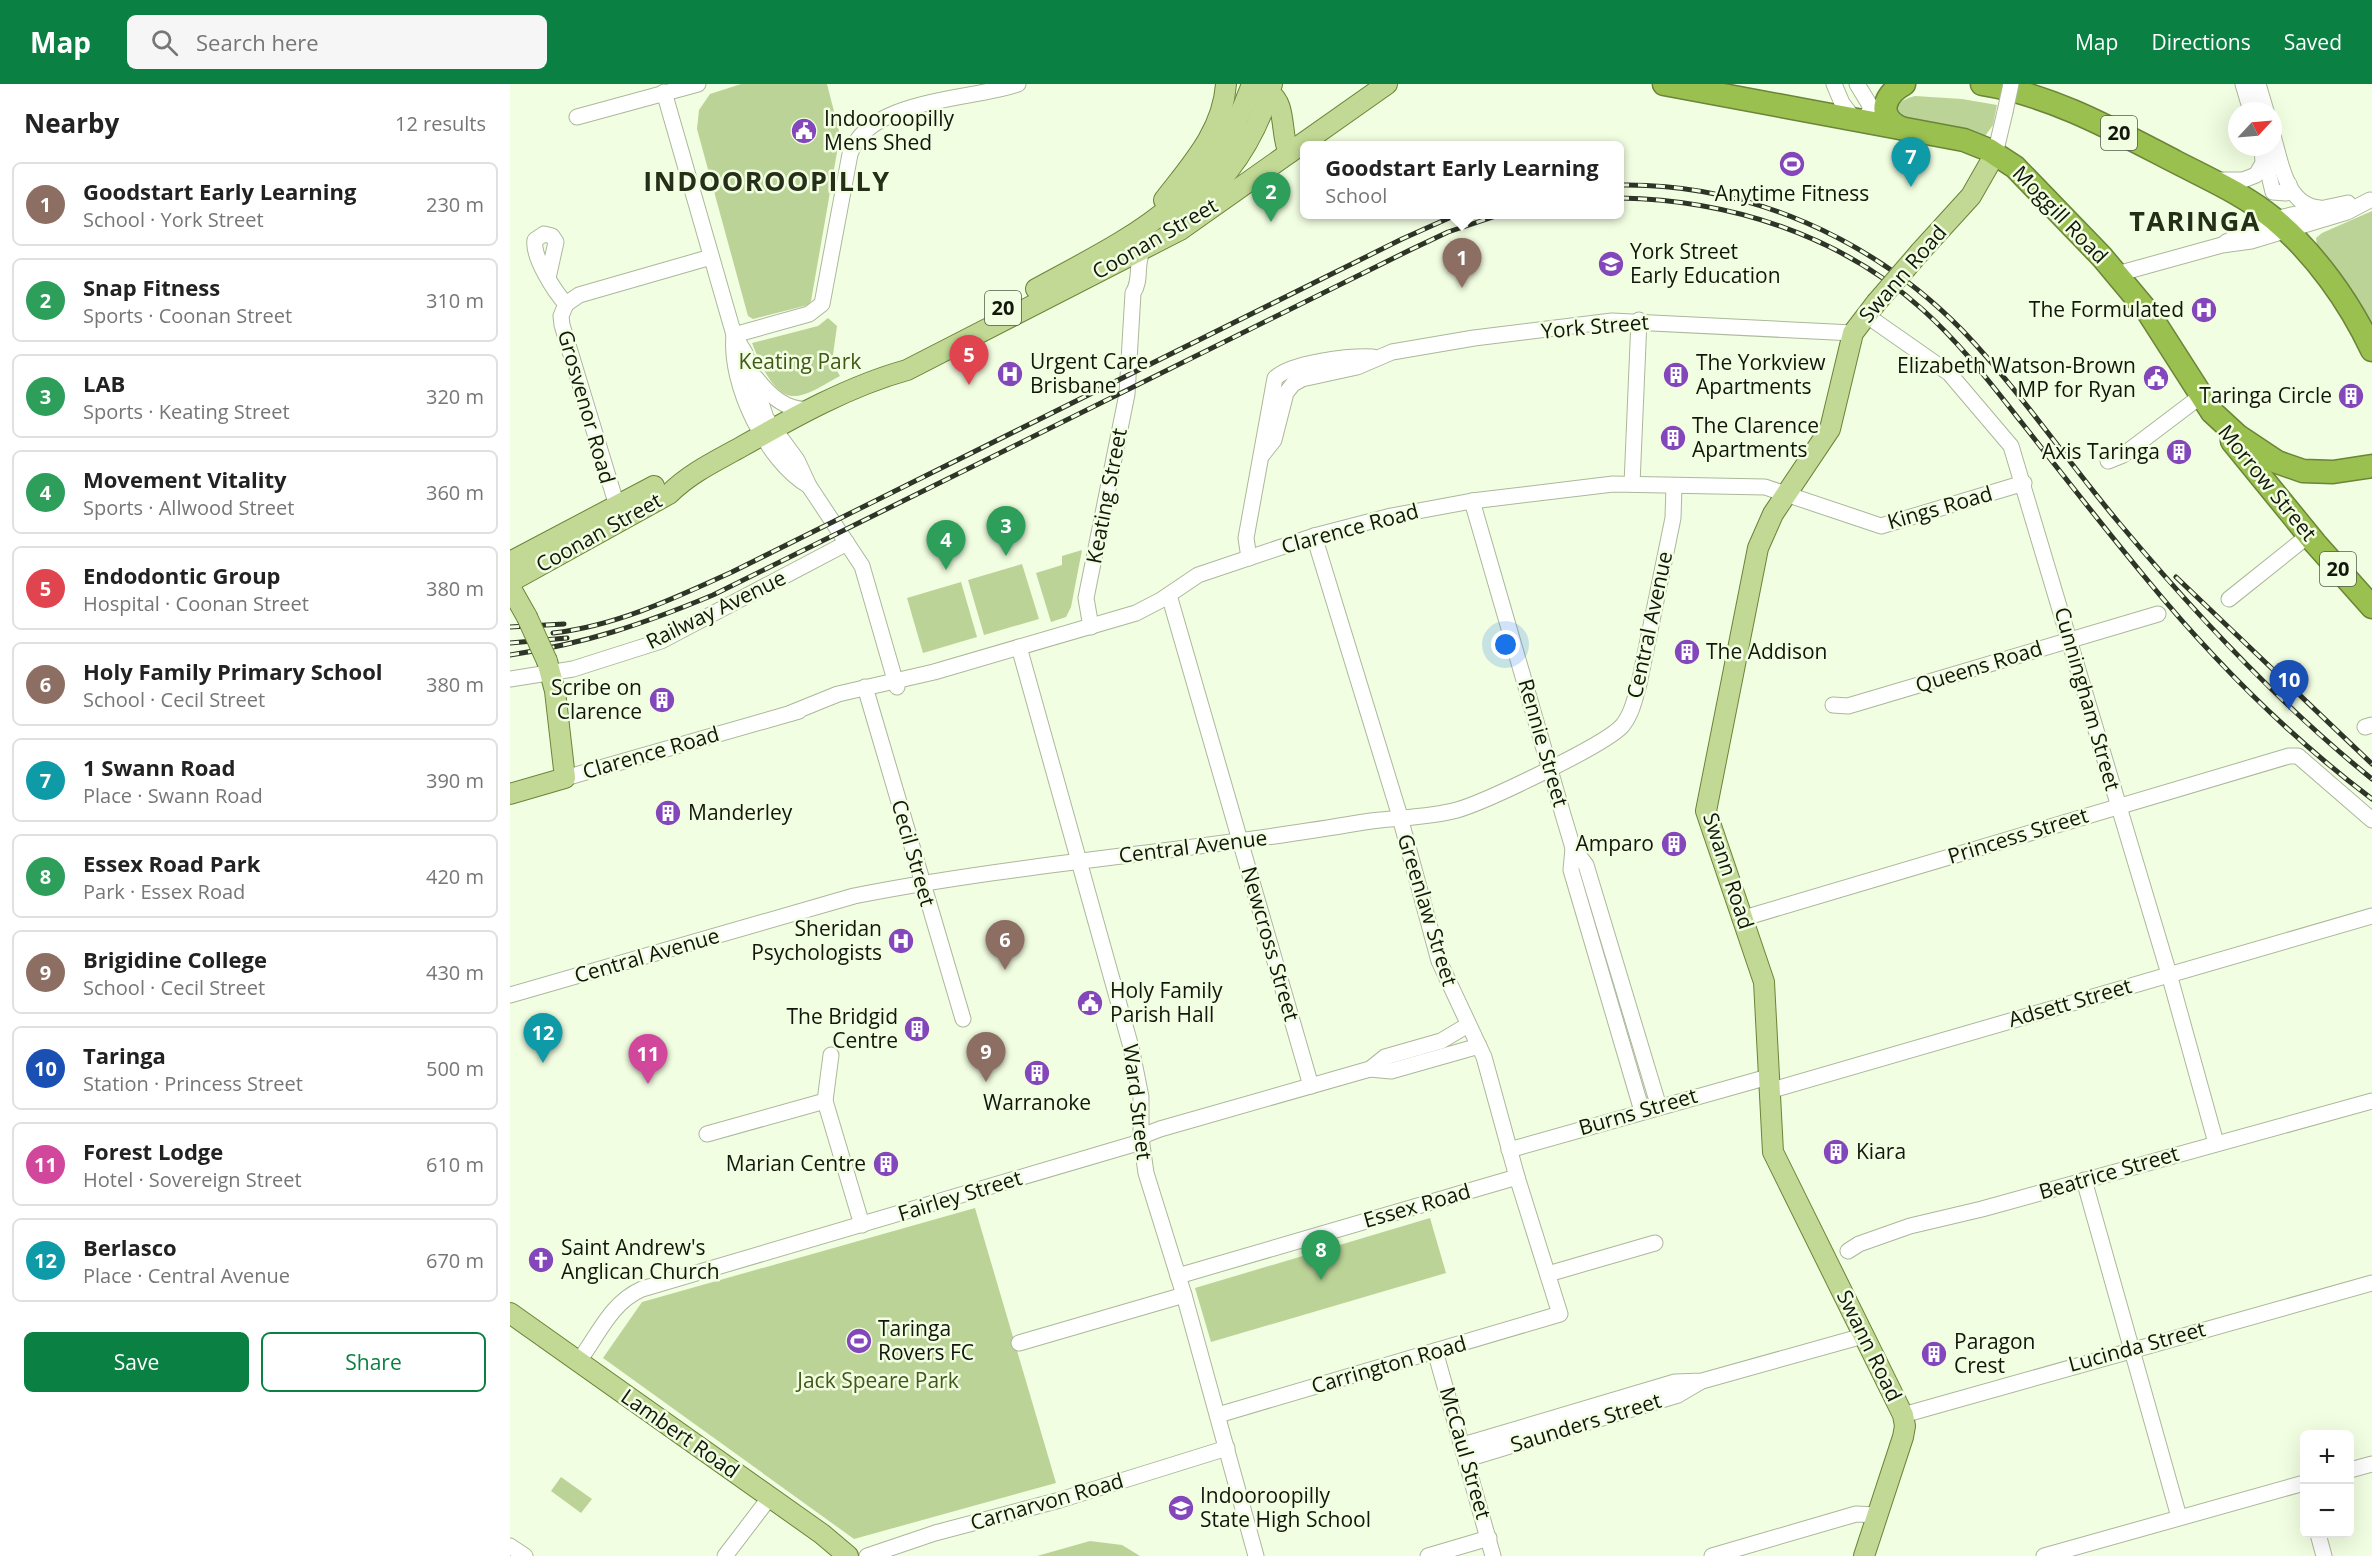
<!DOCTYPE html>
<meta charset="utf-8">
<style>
body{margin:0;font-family:"Open Sans",sans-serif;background:#f6f6f6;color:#222}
.controls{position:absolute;right:18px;bottom:18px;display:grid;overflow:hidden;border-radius:9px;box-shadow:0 6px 24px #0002}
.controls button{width:54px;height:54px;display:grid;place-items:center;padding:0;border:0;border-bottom:2px solid #e0e0e0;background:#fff;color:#222;font:30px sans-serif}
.compass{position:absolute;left:1718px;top:18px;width:54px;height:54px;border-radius:50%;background:#fff;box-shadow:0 6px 24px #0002;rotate:64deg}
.you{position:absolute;left:996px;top:561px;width:21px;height:21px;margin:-15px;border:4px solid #fff;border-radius:50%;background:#1a73e8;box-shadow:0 0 0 9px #1a73e833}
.badge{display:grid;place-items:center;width:39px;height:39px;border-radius:50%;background:#0b8043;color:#fff;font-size:20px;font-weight:700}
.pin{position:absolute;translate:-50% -50px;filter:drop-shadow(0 2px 3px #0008)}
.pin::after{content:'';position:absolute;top:32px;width:21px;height:18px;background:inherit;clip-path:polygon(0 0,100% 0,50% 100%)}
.popup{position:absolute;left:790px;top:57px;width:324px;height:78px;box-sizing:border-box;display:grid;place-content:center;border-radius:9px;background:#fff;filter:drop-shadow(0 2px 4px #0005);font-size:20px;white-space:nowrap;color:#767676}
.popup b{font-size:22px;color:#222}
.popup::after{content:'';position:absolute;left:50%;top:100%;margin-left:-12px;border:12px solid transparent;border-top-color:#fff}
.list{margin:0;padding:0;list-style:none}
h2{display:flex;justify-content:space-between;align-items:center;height:78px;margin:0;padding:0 24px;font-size:26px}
h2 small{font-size:20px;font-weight:400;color:#767676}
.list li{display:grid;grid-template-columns:39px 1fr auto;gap:18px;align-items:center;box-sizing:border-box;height:84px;margin:0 12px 12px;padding:0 12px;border:2px solid #e0e0e0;border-radius:9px}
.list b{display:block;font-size:22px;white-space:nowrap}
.list p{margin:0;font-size:20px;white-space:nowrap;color:#767676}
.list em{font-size:20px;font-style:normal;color:#767676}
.actions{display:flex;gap:12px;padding:18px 24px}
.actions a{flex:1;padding:14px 0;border:2px solid #0b8043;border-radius:9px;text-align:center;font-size:21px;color:#0b8043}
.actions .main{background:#0b8043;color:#fff}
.icon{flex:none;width:33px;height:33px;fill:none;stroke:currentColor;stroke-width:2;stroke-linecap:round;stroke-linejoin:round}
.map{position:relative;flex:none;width:1862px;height:1472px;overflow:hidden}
header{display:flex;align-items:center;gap:36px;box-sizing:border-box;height:84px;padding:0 30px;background:#0b8043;color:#fff}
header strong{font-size:28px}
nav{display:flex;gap:33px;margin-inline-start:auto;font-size:21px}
.search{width:420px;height:54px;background:#f6f6f6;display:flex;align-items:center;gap:15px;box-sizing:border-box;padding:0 21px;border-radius:9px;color:#767676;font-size:22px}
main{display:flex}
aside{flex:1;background:#fff}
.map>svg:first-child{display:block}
</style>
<header>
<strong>Map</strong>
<div class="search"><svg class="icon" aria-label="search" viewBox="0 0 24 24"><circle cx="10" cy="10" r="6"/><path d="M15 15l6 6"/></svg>Search here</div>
<nav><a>Map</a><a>Directions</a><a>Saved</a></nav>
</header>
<main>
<aside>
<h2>Nearby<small>12 results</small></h2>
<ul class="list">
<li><span class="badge" style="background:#8d6e63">1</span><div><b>Goodstart Early Learning</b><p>School · York Street</p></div><em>230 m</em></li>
<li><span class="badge" style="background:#2e9e5b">2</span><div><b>Snap Fitness</b><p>Sports · Coonan Street</p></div><em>310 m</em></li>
<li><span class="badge" style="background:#2e9e5b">3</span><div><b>LAB</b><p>Sports · Keating Street</p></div><em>320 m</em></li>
<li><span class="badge" style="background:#2e9e5b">4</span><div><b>Movement Vitality</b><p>Sports · Allwood Street</p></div><em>360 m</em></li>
<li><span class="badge" style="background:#e0444e">5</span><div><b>Endodontic Group</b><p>Hospital · Coonan Street</p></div><em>380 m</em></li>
<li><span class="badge" style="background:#8d6e63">6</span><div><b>Holy Family Primary School</b><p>School · Cecil Street</p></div><em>380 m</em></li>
<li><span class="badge" style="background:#0f9aa8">7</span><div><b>1 Swann Road</b><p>Place · Swann Road</p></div><em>390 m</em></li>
<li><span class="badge" style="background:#2e9e5b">8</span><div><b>Essex Road Park</b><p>Park · Essex Road</p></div><em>420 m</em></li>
<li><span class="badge" style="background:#8d6e63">9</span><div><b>Brigidine College</b><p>School · Cecil Street</p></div><em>430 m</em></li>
<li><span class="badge" style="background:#1a4fb4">10</span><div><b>Taringa</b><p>Station · Princess Street</p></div><em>500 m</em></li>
<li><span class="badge" style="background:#d1479c">11</span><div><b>Forest Lodge</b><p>Hotel · Sovereign Street</p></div><em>610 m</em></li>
<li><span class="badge" style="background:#0f9aa8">12</span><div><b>Berlasco</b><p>Place · Central Avenue</p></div><em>670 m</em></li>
</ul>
<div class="actions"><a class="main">Save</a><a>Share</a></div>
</aside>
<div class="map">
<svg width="1862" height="1472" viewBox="0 0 1862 1472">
<rect width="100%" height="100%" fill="#f2fee1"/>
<g fill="#bbd397">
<path d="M231 0H317L330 51 301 217 298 221 243 235 238 232 187 45 189 26 200 10Z"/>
<path d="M1405 12 1452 15 1487 21 1483 41 1475 52 1394 35 1381 20C1390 20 1395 14 1405 12Z"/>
<path d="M1862 127V241L1807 161 1806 154 1812 149Z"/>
<path d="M318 234 327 242 322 278 330 292C318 298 300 311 286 312 263 314 249 276 242 259L308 242Z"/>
<path d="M572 466 561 523 556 533 541 538 526 489 552 481V472Z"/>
<path d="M512 480 529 535 474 551 458 496Z"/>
<path d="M451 498 467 553 413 569 397 514Z"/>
<path d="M465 1124 546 1399 344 1455 93 1274 132 1218Z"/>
<path d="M920 1134 936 1189 701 1258 685 1204Z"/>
<path d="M51 1393 82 1415 71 1429 41 1407Z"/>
<path d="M580 1457 612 1461 630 1472H527Z"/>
</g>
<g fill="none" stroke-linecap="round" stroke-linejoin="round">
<g stroke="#acb79b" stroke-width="17">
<g id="minor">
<path d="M1324 0 1332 19 1344 35"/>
<path d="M1347 0 1361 23 1355 37"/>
<path d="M1733 0 1741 27"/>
<path d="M1748 0 1756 27"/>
<path d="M154 8 224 251 235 269 256 334 287 376 299 402 352 482 387 603"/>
<path d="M67 33 188 0"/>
<path d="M1763 52C1771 78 1776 122 1810 124"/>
<path d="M1485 70 1495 28"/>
<path d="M1754 71 1763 108 1776 109 1780 105 1779 100"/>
<path d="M1708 96H1733L1746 91 1753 79 1752 63"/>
<path d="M1716 158 1768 134 1838 119"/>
<path d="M1607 190 1712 161 1741 157 1837 128 1860 116"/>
<path d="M38 194 46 158 42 152 34 150 25 156C22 173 45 208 56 220L51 232 52 241 107 422"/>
<path d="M56 220 69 211 201 173"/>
<path d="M1356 231 1439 289 1501 362 1659 890 1706 1059"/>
<path d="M224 251 299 230 312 220 340 70C359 14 462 16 508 0"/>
<path d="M224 251C219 300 256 377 299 402"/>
<path d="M246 294C259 311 277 328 300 325"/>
<path d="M753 370 764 356 776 309 783 300 792 295 847 283 882 268 964 254 1102 237 1343 249"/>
<path d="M1598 377 1613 371 1691 312"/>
<path d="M1122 400 1129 236"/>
<path d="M962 417 1054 734 1063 764 1076 781 1149 1023"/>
<path d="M739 474 736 454 765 294C783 278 839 272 863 273"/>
<path d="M659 511 801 1002"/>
<path d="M1719 515 1799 451"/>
<path d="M581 543 576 514 617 310 623 209C632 196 625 179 633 166"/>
<path d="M509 563 621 963 631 1013V1054L636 1089 674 1211 746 1472"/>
<path d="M0 595 63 585 151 557 337 459"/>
<path d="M355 603 453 935"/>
<path d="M1323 621 1338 622 1648 530"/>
<path d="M281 629 328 610 424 588 626 529 651 516 688 491 804 452 881 432 962 417 1103 400 1255 403 1371 442 1514 399"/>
<path d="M1855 643 1862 641"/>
<path d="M55 694 289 627"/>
<path d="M1063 764 1061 786 1132 1027"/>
<path d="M1234 834 1779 672H1788L1862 736"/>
<path d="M0 911 344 812C511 779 680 768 848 739 880 733 914 735 947 726 975 718 1095 661 1112 642 1122 630 1125 614 1129 600L1163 434 1164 402"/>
<path d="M321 971 315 1017 352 1141"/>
<path d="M860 985 881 987 969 962"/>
<path d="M1259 1007 1862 832"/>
<path d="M197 1050 315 1017"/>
<path d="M999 1066 1258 993"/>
<path d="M1574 1096 1669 1433"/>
<path d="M1338 1167 1349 1160 1400 1142 1472 1125 1862 1017"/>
<path d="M1038 1190 1145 1159"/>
<path d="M668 1192 1007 1093"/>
<path d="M509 1259 674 1211"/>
<path d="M925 1267 983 1472"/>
<path d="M68 1278C88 1252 100 1219 132 1205L624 1060 637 1050 650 1045 860 985 875 973 931 957 958 941"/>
<path d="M708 1331 1050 1230 1007 1093 974 973 929 877 888 726 804 452"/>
<path d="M1393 1331 1862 1199"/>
<path d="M953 1361 1165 1298 1192 1297 1353 1252"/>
<path d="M957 1375 1168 1311 1190 1298"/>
<path d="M1840 1386 1862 1380"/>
<path d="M1808 1450 1814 1472"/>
<path d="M0 1462 15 1472"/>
<path d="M215 1472 260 1413"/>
<path d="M357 1472 425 1449 550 1416 717 1364"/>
<path d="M918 1472 979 1454"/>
<path d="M1202 1472 1346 1430 1368 1431"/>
<path d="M1534 1472 1794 1399"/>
</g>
</g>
<g stroke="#6a8438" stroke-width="22">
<g id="major">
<path d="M759 9C777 19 770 51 779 69"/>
<path d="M654 116C681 81 713 47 716 0"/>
<path d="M672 131C717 99 746 53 762 0"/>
<path d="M1410 168 1461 112 1485 70"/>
<path d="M526 205C629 149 700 118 742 0"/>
<path d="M0 478 144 402"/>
<path d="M0 498 159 410C180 389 206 377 231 363 284 333 339 302 397 286L670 146 877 0"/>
<path d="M0 503 17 533"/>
<path d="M0 710 55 694 45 607 37 577"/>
<path d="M0 1229 312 1450 338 1472"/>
<path d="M1354 1472 1393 1353 1395 1342 1393 1331 1263 1068 1254 898 1196 727 1248 464 1263 430 1320 345 1343 249 1366 219"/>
</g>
</g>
<g stroke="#6a8438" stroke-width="25">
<g id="highway">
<path d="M1154 0 1454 56 1479 66 1505 83 1592 173 1638 228 1702 328 1728 352 1767 378 1793 387 1823 388 1862 382"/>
<path d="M1472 0C1542 11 1604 46 1666 78 1699 95 1735 111 1764 135 1805 170 1839 217 1862 266"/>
<path d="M1391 44C1366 32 1374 11 1394 0"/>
<path d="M1722 357 1805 459 1862 523"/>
</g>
</g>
<use href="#minor" stroke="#fff" stroke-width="15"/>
<use href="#major" stroke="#c2d995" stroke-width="20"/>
<use href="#highway" stroke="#9ac04f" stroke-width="22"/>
<g stroke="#2f3428" stroke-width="5">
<g id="rail">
<path d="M1110 101C1239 99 1363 155 1453 247 1510 307 1557 377 1610 440 1687 532 1769 620 1862 695"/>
<path d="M1110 114C1220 116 1330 151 1413 226 1450 259 1481 300 1512 339 1552 390 1592 441 1634 492 1702 575 1776 650 1862 715"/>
<path d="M1666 493 1862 680"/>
<path d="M0 543 54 540"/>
<path d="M43 549C106 542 165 514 222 488L892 155 948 130"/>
<path d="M0 559 57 554"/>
<path d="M0 571C77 559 131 541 203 511L900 166 938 148 992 130"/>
</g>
</g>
<use href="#rail" stroke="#f2fee1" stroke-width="3" stroke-dasharray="9" stroke-linecap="butt"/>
<g stroke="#acb79b" stroke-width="17" stroke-linecap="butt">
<path id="minor-bridge" d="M1495 28 1501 0"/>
</g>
<g stroke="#6a8438" stroke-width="22" stroke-linecap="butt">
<g id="major-bridge">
<path d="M1366 219 1410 168"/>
<path d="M17 533 37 577"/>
</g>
</g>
<use href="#minor-bridge" stroke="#fff" stroke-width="15"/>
<use href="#major-bridge" stroke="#c2d995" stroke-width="20"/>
</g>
<defs>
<g id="civic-disc" transform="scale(1.35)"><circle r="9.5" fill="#8446bb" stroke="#f2fee1"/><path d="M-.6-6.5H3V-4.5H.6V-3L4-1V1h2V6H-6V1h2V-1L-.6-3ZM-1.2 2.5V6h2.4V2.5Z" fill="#fff"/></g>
<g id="stadium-disc" transform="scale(1.35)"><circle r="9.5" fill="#8446bb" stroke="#f2fee1"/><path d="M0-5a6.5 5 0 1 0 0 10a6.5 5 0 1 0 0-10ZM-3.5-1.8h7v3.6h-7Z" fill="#fff"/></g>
<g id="school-disc" transform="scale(1.35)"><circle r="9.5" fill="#8446bb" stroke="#f2fee1"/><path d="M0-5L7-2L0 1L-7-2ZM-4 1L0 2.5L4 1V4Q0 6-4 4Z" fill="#fff"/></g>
<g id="hospital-disc" transform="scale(1.35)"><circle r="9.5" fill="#8446bb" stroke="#f2fee1"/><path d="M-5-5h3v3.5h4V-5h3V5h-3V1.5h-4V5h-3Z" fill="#fff"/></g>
<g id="building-disc" transform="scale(1.35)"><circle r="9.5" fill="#8446bb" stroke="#f2fee1"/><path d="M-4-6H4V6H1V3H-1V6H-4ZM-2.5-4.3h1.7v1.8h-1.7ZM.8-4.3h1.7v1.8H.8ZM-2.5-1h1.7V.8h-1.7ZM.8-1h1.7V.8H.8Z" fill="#fff"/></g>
<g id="church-disc" transform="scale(1.35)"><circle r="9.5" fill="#8446bb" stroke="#f2fee1"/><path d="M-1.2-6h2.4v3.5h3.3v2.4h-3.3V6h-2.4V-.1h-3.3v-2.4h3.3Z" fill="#fff"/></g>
</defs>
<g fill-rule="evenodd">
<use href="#civic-disc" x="294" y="47"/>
<use href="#stadium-disc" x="1282" y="80"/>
<use href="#school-disc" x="1101" y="180"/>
<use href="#hospital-disc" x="1694" y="226"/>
<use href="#hospital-disc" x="500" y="290"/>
<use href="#building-disc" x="1166" y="291"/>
<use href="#civic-disc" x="1646" y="294"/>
<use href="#building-disc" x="1841" y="312"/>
<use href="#building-disc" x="1163" y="354"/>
<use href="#building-disc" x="1669" y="368"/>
<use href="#building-disc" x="1177" y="568"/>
<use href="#building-disc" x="152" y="616"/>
<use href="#building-disc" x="158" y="729"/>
<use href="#building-disc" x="1164" y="760"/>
<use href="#hospital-disc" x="391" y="857"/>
<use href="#civic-disc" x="580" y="919"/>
<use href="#building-disc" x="407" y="945"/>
<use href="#building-disc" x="527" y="989"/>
<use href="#building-disc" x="1326" y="1068"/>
<use href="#building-disc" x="376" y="1080"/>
<use href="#church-disc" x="31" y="1176"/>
<use href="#stadium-disc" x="349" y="1257"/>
<use href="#building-disc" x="1424" y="1270"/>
<use href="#school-disc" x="671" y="1424"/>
</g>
<g text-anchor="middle" stroke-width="5" stroke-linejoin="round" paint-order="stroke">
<g fill="#f2fee1" stroke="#555c4c" stroke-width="1.5">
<rect x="1591" y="32" width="36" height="34" rx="4.5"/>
<rect x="475" y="207" width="36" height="34" rx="4.5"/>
<rect x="1810" y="468" width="36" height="34" rx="4.5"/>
</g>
<g font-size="20" font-weight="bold" fill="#12160c">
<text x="1609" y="56">20</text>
<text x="493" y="231">20</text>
<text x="1828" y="492">20</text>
</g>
<g font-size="21" fill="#12160c" stroke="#f2fee1" text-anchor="start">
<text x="314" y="42">Indooroopilly<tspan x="314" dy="24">Mens Shed</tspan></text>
<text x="1282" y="117" text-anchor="middle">Anytime Fitness</text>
<text x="1120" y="175">York Street<tspan x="1120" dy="24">Early Education</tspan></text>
<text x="1674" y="233" text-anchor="end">The Formulated</text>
<text x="520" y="285">Urgent Care<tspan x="520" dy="24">Brisbane</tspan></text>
<text x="1186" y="286">The Yorkview<tspan x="1186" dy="24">Apartments</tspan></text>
<text x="1626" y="289" text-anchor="end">Elizabeth Watson-Brown<tspan x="1626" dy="24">MP for Ryan</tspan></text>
<text x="1822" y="319" text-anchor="end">Taringa Circle</text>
<text x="1182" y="349">The Clarence<tspan x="1182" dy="24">Apartments</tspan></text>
<text x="1650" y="375" text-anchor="end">Axis Taringa</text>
<text x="1196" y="575">The Addison</text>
<text x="132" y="611" text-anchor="end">Scribe on<tspan x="132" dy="24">Clarence</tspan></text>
<text x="178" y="736">Manderley</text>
<text x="1144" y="767" text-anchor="end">Amparo</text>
<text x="372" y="852" text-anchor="end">Sheridan<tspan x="372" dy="24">Psychologists</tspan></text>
<text x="600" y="914">Holy Family<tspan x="600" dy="24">Parish Hall</tspan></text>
<text x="388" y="940" text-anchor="end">The Bridgid<tspan x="388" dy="24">Centre</tspan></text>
<text x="527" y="1026" text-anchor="middle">Warranoke</text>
<text x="1346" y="1075">Kiara</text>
<text x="356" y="1087" text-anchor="end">Marian Centre</text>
<text x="51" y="1171">Saint Andrew's<tspan x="51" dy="24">Anglican Church</tspan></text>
<text x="368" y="1252">Taringa<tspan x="368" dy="24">Rovers FC</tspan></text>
<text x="1444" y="1265">Paragon<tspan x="1444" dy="24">Crest</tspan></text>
<text x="690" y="1419">Indooroopilly<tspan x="690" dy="24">State High School</tspan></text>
</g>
<g font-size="21" fill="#12160c" stroke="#f2fee1">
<text transform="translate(1550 131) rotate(46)" y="7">Moggill Road</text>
<text transform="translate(645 155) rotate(-30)" y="7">Coonan Street</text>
<text transform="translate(1393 190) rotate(-49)" y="7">Swann Road</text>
<text transform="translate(1085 243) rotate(-5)" y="7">York Street</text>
<text transform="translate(76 323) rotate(74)" y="7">Grosvenor Road</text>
<text transform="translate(1757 399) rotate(51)" y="7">Morrow Street</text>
<text transform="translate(597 412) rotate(-79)" y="7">Keating Street</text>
<text transform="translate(1430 424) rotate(-16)" y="7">Kings Road</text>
<text transform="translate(840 445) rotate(-15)" y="7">Clarence Road</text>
<text transform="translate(89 449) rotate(-29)" y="7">Coonan Street</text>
<text transform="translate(206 526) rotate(-26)" y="7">Railway Avenue</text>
<text transform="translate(1140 541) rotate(-78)" y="7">Central Avenue</text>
<text transform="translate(1469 583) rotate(-17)" y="7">Queens Road</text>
<text transform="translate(1577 615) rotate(74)" y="7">Cunningham Street</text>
<text transform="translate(1033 659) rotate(74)" y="7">Rennie Street</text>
<text transform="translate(141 669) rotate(-16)" y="7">Clarence Road</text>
<text transform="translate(1508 752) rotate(-17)" y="7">Princess Street</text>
<text transform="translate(683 763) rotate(-7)" y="7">Central Avenue</text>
<text transform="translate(403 769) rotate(74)" y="7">Cecil Street</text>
<text transform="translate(1218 787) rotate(72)" y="7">Swann Road</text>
<text transform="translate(917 826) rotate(73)" y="7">Greenlaw Street</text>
<text transform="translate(760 860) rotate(74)" y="7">Newcross Street</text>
<text transform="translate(137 872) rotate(-16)" y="7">Central Avenue</text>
<text transform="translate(1560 919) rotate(-16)" y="7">Adsett Street</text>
<text transform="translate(627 1018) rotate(83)" y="7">Ward Street</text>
<text transform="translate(1128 1028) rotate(-16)" y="7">Burns Street</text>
<text transform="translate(1599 1089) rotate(-16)" y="7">Beatrice Street</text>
<text transform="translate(450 1112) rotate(-17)" y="7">Fairley Street</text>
<text transform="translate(907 1122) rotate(-16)" y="7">Essex Road</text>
<text transform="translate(1359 1262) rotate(64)" y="7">Swann Road</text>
<text transform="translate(1627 1263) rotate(-15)" y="7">Lucinda Street</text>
<text transform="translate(879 1281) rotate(-16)" y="7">Carrington Road</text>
<text transform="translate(1076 1339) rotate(-17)" y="7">Saunders Street</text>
<text transform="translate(170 1350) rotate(35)" y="7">Lambert Road</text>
<text transform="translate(955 1369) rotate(74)" y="7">McCaul Street</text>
<text transform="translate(537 1418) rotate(-16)" y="7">Carnarvon Road</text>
</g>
<g font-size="21" fill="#435818" stroke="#f2fee1">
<text x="290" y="285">Keating Park</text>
<text x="368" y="1304">Jack Speare Park</text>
</g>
<g font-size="27" font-weight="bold" letter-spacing="1.5" fill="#252e17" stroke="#f2fee1">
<text x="257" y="107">INDOOROOPILLY</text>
<text x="1685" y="147">TARINGA</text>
</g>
</g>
</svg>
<div class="controls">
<button>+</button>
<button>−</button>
</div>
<svg class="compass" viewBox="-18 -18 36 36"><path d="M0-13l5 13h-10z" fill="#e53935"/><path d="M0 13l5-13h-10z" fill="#767676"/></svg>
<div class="you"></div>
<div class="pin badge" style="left:952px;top:204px;background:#8d6e63">1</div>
<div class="popup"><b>Goodstart Early Learning</b>School</div>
<div class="pin badge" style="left:761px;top:138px;background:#2e9e5b">2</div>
<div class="pin badge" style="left:496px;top:472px;background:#2e9e5b">3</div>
<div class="pin badge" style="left:436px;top:486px;background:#2e9e5b">4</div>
<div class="pin badge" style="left:459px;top:301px;background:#e0444e">5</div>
<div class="pin badge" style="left:495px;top:886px;background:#8d6e63">6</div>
<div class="pin badge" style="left:1401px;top:103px;background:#0f9aa8">7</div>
<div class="pin badge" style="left:811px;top:1196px;background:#2e9e5b">8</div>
<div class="pin badge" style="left:476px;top:998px;background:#8d6e63">9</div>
<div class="pin badge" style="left:1779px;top:626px;background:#1a4fb4">10</div>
<div class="pin badge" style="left:138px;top:1000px;background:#d1479c">11</div>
<div class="pin badge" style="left:33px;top:979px;background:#0f9aa8">12</div>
</div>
</main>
